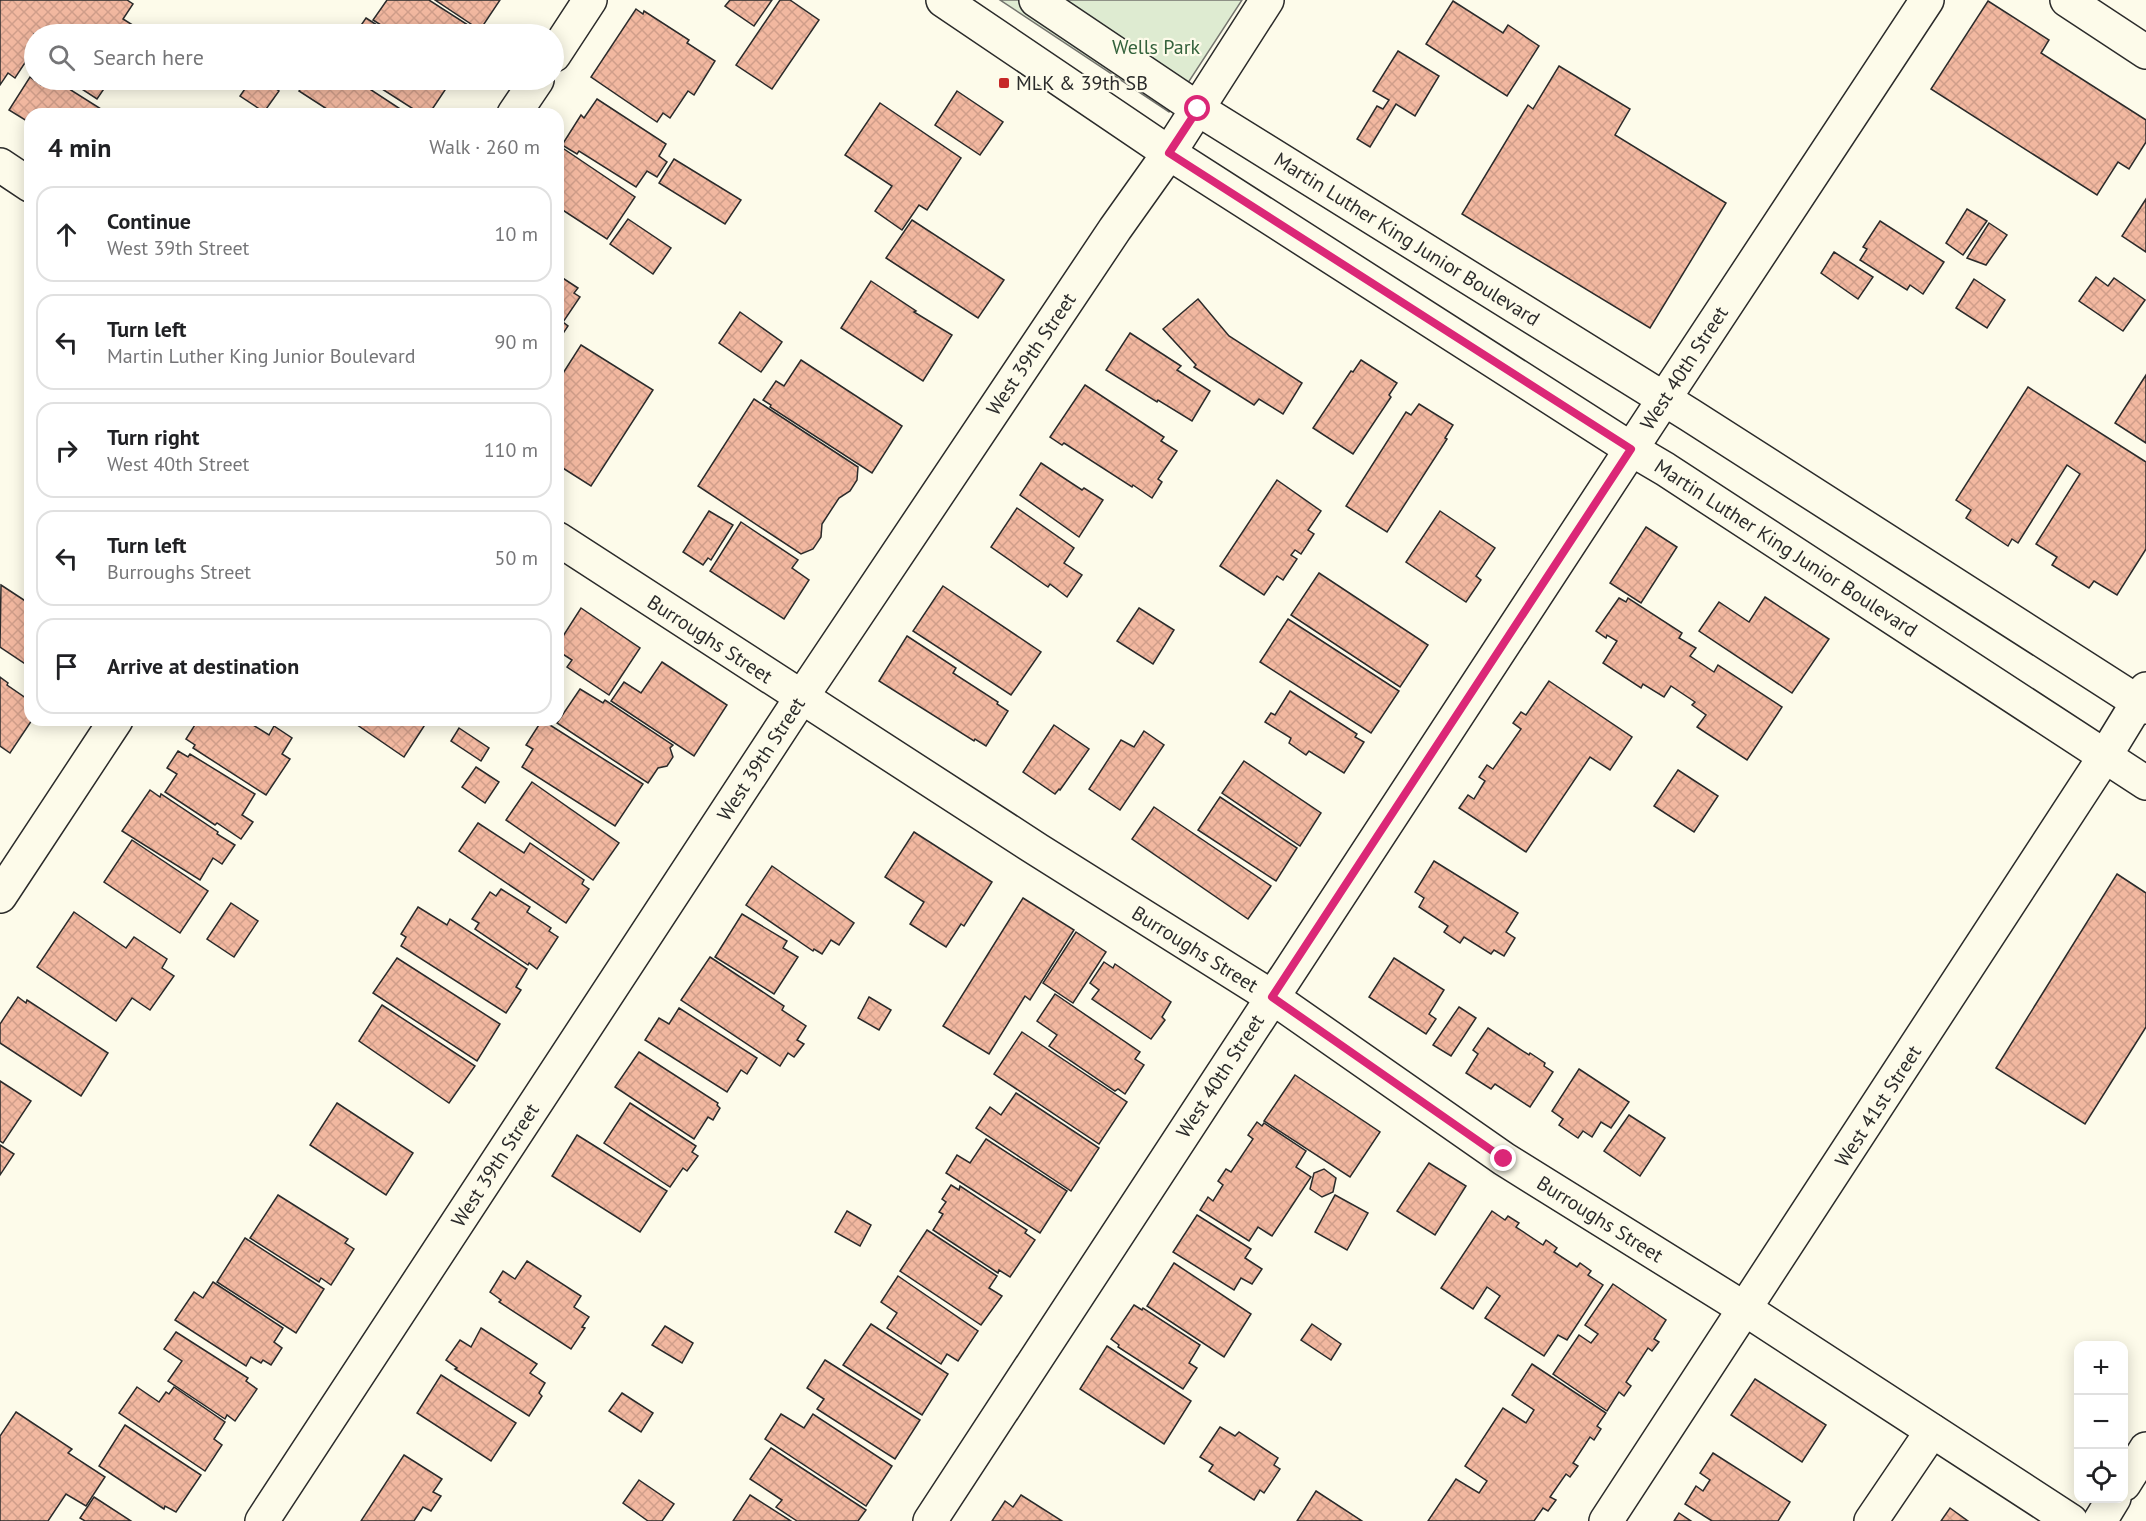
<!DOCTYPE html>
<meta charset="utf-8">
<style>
body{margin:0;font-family:"PT Sans",sans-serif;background:#f2f2f2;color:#202124}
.controls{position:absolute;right:18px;bottom:18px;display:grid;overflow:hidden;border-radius:12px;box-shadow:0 3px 15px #0003}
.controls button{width:54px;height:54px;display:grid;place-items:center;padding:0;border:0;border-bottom:2px solid #e0e0e0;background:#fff;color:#202124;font:30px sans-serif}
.stop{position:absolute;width:18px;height:18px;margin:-14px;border:4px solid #db2777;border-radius:50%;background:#fff}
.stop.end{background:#db2777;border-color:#fff;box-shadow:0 2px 6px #0008}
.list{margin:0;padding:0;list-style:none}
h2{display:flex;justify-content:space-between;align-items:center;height:78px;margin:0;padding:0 24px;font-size:26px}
h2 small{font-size:20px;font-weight:400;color:#757577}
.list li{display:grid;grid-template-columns:39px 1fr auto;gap:18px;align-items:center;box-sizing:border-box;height:96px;margin:0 12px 12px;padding:0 12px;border:2px solid #e0e0e0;border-radius:18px}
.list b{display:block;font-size:22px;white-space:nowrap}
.list p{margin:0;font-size:20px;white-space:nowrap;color:#757577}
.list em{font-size:20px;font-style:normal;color:#757577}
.icon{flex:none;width:33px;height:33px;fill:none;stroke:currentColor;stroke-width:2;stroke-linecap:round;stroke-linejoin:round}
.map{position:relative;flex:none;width:2146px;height:1521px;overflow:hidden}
.search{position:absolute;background:#fff;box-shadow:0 3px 15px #0003;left:24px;top:24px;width:540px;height:66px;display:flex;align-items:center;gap:15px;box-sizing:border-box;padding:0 21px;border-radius:33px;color:#757577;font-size:22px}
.panel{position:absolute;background:#fff;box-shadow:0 3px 15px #0003;left:24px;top:108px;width:540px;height:618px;border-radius:18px}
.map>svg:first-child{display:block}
</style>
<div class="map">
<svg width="2146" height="1521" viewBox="0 0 2146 1521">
<defs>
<pattern id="building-cross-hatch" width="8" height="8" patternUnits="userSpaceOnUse" patternTransform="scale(1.5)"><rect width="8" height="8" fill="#f2b8a0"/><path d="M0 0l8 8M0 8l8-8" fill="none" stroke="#d09e8a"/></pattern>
</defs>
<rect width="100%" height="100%" fill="#fdfbea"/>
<path fill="#deebd1" stroke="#74746e" stroke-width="1.5" d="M1000 0H1242L1169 112Z"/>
<g fill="url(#building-cross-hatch)" stroke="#2b2b2b" stroke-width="1.5">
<path d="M0 0H127L133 4 123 19 142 31 139 34H34V58L30 55 15 78 8 73 0 85Z"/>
<path d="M387 0H429L482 34H395L373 20Z"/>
<path d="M435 0H500L480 30Z"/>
<path d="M730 0H772L754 26 725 6Z"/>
<path d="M780 0H790L819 20 772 89 736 65Z"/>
<path d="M1453 1 1503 33 1508 25 1539 46 1507 96 1426 44Z"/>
<path d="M1988 1 2049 40 2041 53 2146 120V142L2129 169 2118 162 2097 195 1931 89Z"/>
<path d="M636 9 643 14 644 11 689 40 687 43 715 61 694 95 688 91 670 118 663 113 657 122 591 77Z"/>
<path d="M366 18 391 34H355Z"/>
<path d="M1398 51 1439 76 1415 116 1396 104 1370 147 1357 139 1377 106 1383 109 1389 100 1373 91Z"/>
<path d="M1559 66 1630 109 1615 135 1726 203 1650 328 1462 214 1528 105 1533 109Z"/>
<path d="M30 77 41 85 44 80H55L109 114H30V123L9 110Z"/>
<path d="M68 80H110L97 99Z"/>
<path d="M251 80H263L279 91 264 112 240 96Z"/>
<path d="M307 80H356L408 114H328L330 111 299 91Z"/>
<path d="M368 80H442L449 84 429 114H421Z"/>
<path d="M957 91 1003 122 980 155 935 125Z"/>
<path d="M597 99 666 144 659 156 667 162 657 177 647 171 636 187 579 151 577 154 562 145 581 115 584 118Z"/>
<path d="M880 103 961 158 927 210 919 205 902 230 875 211 892 186 845 155Z"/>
<path d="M564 149 635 197 607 239 558 207V158Z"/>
<path d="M674 159 741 200 725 224 659 183Z"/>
<path d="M2146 199V252L2122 236Z"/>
<path d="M1967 209 1987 221 1963 255 1946 243Z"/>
<path d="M628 219 671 248 653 274 610 244Z"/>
<path d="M912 220 1004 280 978 318 886 258Z"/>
<path d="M1880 221 1944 262 1923 294 1910 285 1907 290 1860 260 1867 249 1863 247Z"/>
<path d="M1989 223 2007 235 1986 265 1967 258Z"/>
<path d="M1834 252 1873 277 1858 299 1821 273Z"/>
<path d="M558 275 578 288 574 293 580 297 563 322 568 326 558 341Z"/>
<path d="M2096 277 2108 286 2114 278 2145 300 2123 331 2079 301Z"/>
<path d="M1974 279 2005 300 1987 328 1956 308Z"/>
<path d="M871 281 916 311 914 312 952 335 923 381 841 328Z"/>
<path d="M1198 299 1229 336 1302 383 1283 414 1259 399 1254 405 1194 367 1196 365 1163 329Z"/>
<path d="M740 312 782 342 761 372 719 343Z"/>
<path d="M1130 333 1181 366 1177 370 1210 391 1192 421 1158 400 1157 402 1106 370Z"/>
<path d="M581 345 653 390 591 486 558 465V381Z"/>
<path d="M801 360 902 426 872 473 770 407 771 405 763 400 776 381 784 386Z"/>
<path d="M1361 360 1397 383 1389 395 1391 397 1353 454 1313 428 1351 371 1353 372Z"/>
<path d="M2146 375V443L2115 423Z"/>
<path d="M1085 385 1164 437 1161 441 1177 451 1158 479 1162 482 1152 498 1133 485 1132 487 1064 443 1062 445 1050 437Z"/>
<path d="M2028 387 2146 462V549L2117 595 2094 581 2089 588 2052 565 2057 557 2036 544 2080 474 2067 465 2018 543 2012 539 2008 546 1966 518 1971 510 1956 500Z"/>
<path d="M754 399 858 467 857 480 850 491 839 498 822 524 821 537 813 549 801 554 698 486Z"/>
<path d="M1419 404 1453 425 1445 438 1447 439 1387 532 1346 506 1406 412 1411 415Z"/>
<path d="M1041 463 1082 490 1084 488 1103 500 1079 537 1020 495Z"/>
<path d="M1277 480 1321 511 1308 530 1314 534 1301 554 1295 550 1291 555 1297 559 1283 580 1277 576 1264 595 1220 566Z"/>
<path d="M1017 508 1074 548 1064 563 1082 575 1067 597 1050 584 1048 587 991 547Z"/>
<path d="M709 511 733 525 711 560 708 558 703 565 683 552Z"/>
<path d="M1440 511 1495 548 1476 576 1481 580 1466 602 1406 562Z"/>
<path d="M741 522 798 560 792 568 809 580 784 619 710 571Z"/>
<path d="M1646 527 1677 547 1641 603 1610 583Z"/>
<path d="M1319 573 1428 645 1400 687 1291 615Z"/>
<path d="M1 585 30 604V667L0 647Z"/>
<path d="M943 586 1041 652 1011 695 913 631Z"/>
<path d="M1765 597 1829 639 1792 693 1699 631 1719 602 1749 622Z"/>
<path d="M1619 598 1626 602 1628 598 1682 633 1679 638 1696 648 1690 656 1714 672 1718 665 1782 707 1747 760 1697 727 1706 715 1692 705 1695 702 1671 686 1664 697 1643 684 1641 688 1603 663 1617 641 1607 635 1606 638 1596 631Z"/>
<path d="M581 608 640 648 609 695 567 667 572 660 558 651V644Z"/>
<path d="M1139 608 1174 630 1153 664 1117 641Z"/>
<path d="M1288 619 1399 691 1371 733 1260 662Z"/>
<path d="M907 636 956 668 953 673 998 702 997 704 1008 711 986 746 975 739 974 741 879 681Z"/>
<path d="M662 662 727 705 694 756 611 701 624 682 641 693Z"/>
<path d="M0 677 8 683 7 685 30 701V720H32L10 753 0 746Z"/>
<path d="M1549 681 1632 737 1610 770 1590 757 1526 852 1459 808 1468 795 1474 799 1485 781 1479 777 1487 765 1493 769 1521 729 1513 723 1521 712 1526 715Z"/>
<path d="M580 689 603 703 605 700 673 745 670 748 673 757 667 766 658 768 648 783 557 723Z"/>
<path d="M1290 691 1357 734 1355 737 1364 742 1344 773 1309 751 1306 755 1289 743 1291 738 1265 722 1271 713 1275 715Z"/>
<path d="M198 720H245L269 735 274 726 292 738 282 754 290 759 266 795 193 748 195 745 186 739Z"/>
<path d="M350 720H428L404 757Z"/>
<path d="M542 720 643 784 615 826 522 767 533 749 526 745Z"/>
<path d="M1054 725 1089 749 1060 790 1059 789 1055 794 1023 772Z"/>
<path d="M459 728 489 748 481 761 451 741Z"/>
<path d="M1144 731 1164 745 1120 810 1089 789 1121 740 1134 747Z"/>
<path d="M178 751 188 757 190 754 255 794 242 815 253 822 241 839 217 823 215 825 165 792 177 774 167 768Z"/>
<path d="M1244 761 1321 813 1300 846 1222 793Z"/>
<path d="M476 767 499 782 485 803 462 787Z"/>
<path d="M1678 770 1718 796 1694 832 1654 806Z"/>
<path d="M532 782 619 843 593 880 506 820Z"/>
<path d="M150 790 160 797 161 794 218 832 217 834 235 845 222 864 213 858 200 880 122 831Z"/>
<path d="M1220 797 1297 848 1276 881 1198 830Z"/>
<path d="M1154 807 1271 886 1248 919 1132 839Z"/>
<path d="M478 823 524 853 530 843 584 880 582 884 589 889 566 923 459 851Z"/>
<path d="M914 832 992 882 964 926 961 924 946 947 910 924 924 902 885 877Z"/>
<path d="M132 840 208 891 180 933 104 882Z"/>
<path d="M1434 861 1518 913 1506 932 1515 938 1504 956 1494 950 1491 954 1464 937 1460 943 1444 932 1448 926 1419 907 1424 898 1415 892Z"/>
<path d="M772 866 854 923 839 945 831 940 822 954 814 949 813 951 746 905Z"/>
<path d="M2117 874 2146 893V1027L2085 1124 1996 1068Z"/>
<path d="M501 889 530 907 527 912 551 928 549 931 558 937 537 969 529 963 528 965 475 929 479 923 472 919 490 892 496 896Z"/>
<path d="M1023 898 1074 930 1030 1000 1025 996 989 1054 943 1026Z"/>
<path d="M231 903 258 921 234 957 207 939Z"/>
<path d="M418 907 447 925 450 919 527 969 516 987 521 990 506 1013 401 946 406 937 401 934Z"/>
<path d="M74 912 126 948 134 937 167 959 162 968 174 976 150 1010 132 998 116 1021 37 967Z"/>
<path d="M742 914 787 941 783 948 798 957 774 994 715 957Z"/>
<path d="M1076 932 1106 952 1073 1003 1043 983Z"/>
<path d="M710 957 784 1006 782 1010 806 1026 797 1040 804 1044 794 1057 788 1053 780 1066 681 1000Z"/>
<path d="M397 958 500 1024 477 1061 373 993Z"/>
<path d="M1394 958 1444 990 1429 1014 1436 1019 1426 1034 1369 997Z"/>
<path d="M1104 962 1113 968 1115 964 1171 1002 1162 1017 1165 1020 1151 1039 1092 999 1099 990 1090 983Z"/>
<path d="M1055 994 1140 1052 1135 1059 1144 1065 1125 1094 1118 1089 1115 1091 1049 1046 1057 1035 1037 1021Z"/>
<path d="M18 997 26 1003 27 1000 108 1053 81 1096 0 1043V1024Z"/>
<path d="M869 997 891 1010 879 1030 858 1018Z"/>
<path d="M382 1005 475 1066 449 1103 359 1041Z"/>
<path d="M1459 1007 1476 1018 1451 1056 1433 1045Z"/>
<path d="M679 1008 757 1058 747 1074 741 1070 727 1092 645 1040 659 1018 669 1024Z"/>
<path d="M1488 1028 1529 1055 1530 1053 1545 1063 1544 1066 1553 1072 1530 1107 1495 1084 1491 1089 1466 1073 1478 1054 1473 1050Z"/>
<path d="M1022 1032 1127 1102 1099 1144 994 1074Z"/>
<path d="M639 1052 718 1103 717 1105 720 1108 713 1120 708 1117 694 1139 615 1087Z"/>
<path d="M1579 1069 1629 1102 1611 1128 1601 1122 1592 1137 1583 1131 1578 1138 1559 1125 1563 1119 1552 1111Z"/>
<path d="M1295 1075 1380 1132 1350 1177 1264 1121Z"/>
<path d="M0 1081 31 1101 3 1143 0 1141Z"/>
<path d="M1016 1093 1099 1148 1071 1191 976 1128 990 1107 1001 1115Z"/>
<path d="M337 1103 413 1153 386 1195 310 1145Z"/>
<path d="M630 1103 696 1146 692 1152 698 1156 687 1171 683 1168 670 1187 604 1143Z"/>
<path d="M1629 1115 1665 1138 1640 1176 1604 1151Z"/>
<path d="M1257 1122 1262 1126 1264 1123 1306 1151 1296 1167 1311 1177 1272 1236 1258 1227 1249 1241 1200 1210 1208 1197 1213 1201 1223 1185 1218 1181 1226 1169 1231 1172 1253 1139 1248 1135Z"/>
<path d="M577 1135 667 1191 640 1232 552 1176Z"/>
<path d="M986 1139 1067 1191 1040 1233 946 1173 957 1155 970 1163Z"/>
<path d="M0 1145 14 1154 0 1175Z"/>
<path d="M1429 1163 1466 1186 1435 1235 1397 1211Z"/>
<path d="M1324 1169 1336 1178 1333 1192 1322 1197 1310 1189 1314 1173Z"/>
<path d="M951 1185 959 1190 960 1186 1027 1230 1025 1233 1035 1240 1010 1277 999 1270 998 1273 933 1230 943 1214 939 1212 946 1202 942 1199Z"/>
<path d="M278 1195 348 1239 345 1243 354 1249 331 1285 321 1278 319 1282 250 1238Z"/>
<path d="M1335 1195 1368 1213 1347 1250 1315 1232Z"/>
<path d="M847 1211 871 1225 860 1246 835 1232Z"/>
<path d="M1492 1211 1505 1220 1508 1216 1519 1223 1516 1227 1543 1245 1546 1240 1557 1248 1554 1252 1577 1267 1580 1263 1591 1271 1588 1275 1603 1285 1567 1340 1558 1335 1544 1356 1485 1318 1500 1296 1487 1287 1473 1309 1441 1288Z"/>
<path d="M1197 1215 1251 1249 1245 1258 1262 1269 1252 1284 1241 1278 1234 1290 1173 1252Z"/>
<path d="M927 1230 997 1276 989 1288 1002 1296 981 1325 900 1271Z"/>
<path d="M245 1238 324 1289 296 1333 217 1282Z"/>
<path d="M527 1261 581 1296 574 1307 589 1317 582 1327 585 1328 571 1349 499 1302 501 1300 490 1292 503 1271 515 1279Z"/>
<path d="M1174 1263 1251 1314 1224 1357 1147 1306Z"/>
<path d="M898 1276 978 1331 958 1361 947 1354 941 1364 887 1328 897 1313 881 1302Z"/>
<path d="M213 1282 283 1328 274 1342 282 1348 271 1365 263 1360 261 1363 251 1357 246 1366 175 1320 194 1292 203 1298Z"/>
<path d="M1613 1284 1666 1320 1654 1339 1659 1342 1652 1351 1648 1348 1626 1382 1631 1386 1624 1396 1619 1392 1607 1411 1553 1374 1579 1335 1591 1343 1598 1334 1585 1325Z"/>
<path d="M1134 1305 1142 1310 1143 1308 1200 1345 1189 1363 1197 1368 1183 1389 1118 1347 1119 1345 1111 1339Z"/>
<path d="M871 1324 948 1374 922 1415 843 1365Z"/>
<path d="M1312 1324 1341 1344 1331 1360 1301 1340Z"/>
<path d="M665 1326 693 1343 682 1363 652 1345Z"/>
<path d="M481 1328 537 1364 530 1373 545 1383 539 1393 542 1396 529 1416 455 1369 457 1368 446 1360 460 1340 471 1347Z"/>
<path d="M176 1332 248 1378 246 1381 257 1389 235 1421 227 1415 225 1419 168 1381 182 1361 164 1349Z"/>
<path d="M1107 1346 1191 1401 1164 1444 1080 1389Z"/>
<path d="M825 1360 920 1420 895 1459 817 1409 824 1399 807 1388Z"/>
<path d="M1532 1364 1606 1413 1597 1426 1601 1429 1594 1440 1590 1437 1573 1463 1578 1466 1570 1477 1566 1474 1550 1497 1556 1500 1548 1511 1543 1508 1534 1521H1428L1456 1479 1479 1493 1487 1481 1465 1466 1503 1408 1526 1423 1534 1410 1512 1395Z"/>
<path d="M441 1375 516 1423 491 1461 417 1413Z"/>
<path d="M1755 1379 1826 1425 1802 1462 1731 1415Z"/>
<path d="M137 1387 159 1402 166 1392 169 1394 174 1387 225 1422 214 1439 222 1445 205 1471 119 1413Z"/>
<path d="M622 1393 653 1413 641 1432 609 1411Z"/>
<path d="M16 1412 72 1449 68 1453 105 1477 86 1506 66 1494 48 1521H0V1436Z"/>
<path d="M781 1414 804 1428 813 1414 892 1466 866 1506 765 1439Z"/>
<path d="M125 1425 201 1475 176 1512 165 1506 164 1509 99 1466Z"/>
<path d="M1220 1427 1235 1436 1239 1432 1278 1458 1274 1465 1280 1469 1264 1493 1260 1490 1254 1500 1209 1471 1213 1465 1200 1457Z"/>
<path d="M771 1448 866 1510 858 1521H797L776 1507 782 1500 750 1479Z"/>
<path d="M1713 1453 1790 1502 1778 1521H1712L1685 1504 1696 1486 1703 1491 1710 1480 1700 1473Z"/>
<path d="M404 1455 442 1479 433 1492 441 1496 431 1511 423 1507 414 1521H361Z"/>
<path d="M639 1480 674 1504 662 1521H648L623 1503Z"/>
<path d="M1316 1491 1362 1521H1297Z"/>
<path d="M750 1495 791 1521H733Z"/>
<path d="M1021 1495 1062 1521H992L1005 1501 1013 1507Z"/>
<path d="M94 1497 131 1521H85L80 1518Z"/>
<path d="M1950 1508 1968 1521H1941Z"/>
<path d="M1679 1513 1691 1521H1674Z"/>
</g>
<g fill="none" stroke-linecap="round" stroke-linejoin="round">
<g stroke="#2b2b2b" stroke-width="36">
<g id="minor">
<path d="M554 55 590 0"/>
<path d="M514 114 537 80"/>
<path d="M0 165 30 185"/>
<path d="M558 539 1038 850 1272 997 1504 1159 1745 1309 2071 1521"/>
<path d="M0 896 116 720"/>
<path d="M2124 1484 2146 1449"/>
<path d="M262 1521 801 698 1115 229 1169 153 1267 0"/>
<path d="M930 1521 1664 399 1927 0"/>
<path d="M1606 1521 2105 756 2146 689"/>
<path d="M1871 1521 1932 1431"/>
<path d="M2100 1521 2114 1498"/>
</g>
</g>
<g stroke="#2b2b2b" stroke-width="36">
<g id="major">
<path d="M943 0 1169 153 1631 449 1665 469 2146 783"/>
<path d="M1036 0 1198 109 1690 415 2146 707"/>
<path d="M2067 0 2146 52"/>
</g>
</g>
<use href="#minor" stroke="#fdfbea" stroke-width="33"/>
<use href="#major" stroke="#fdfbea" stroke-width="33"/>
</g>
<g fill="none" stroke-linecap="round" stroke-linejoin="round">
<path stroke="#db2777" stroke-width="8" d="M1198 109 1169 153 1631 449 1272 997 1504 1159"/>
</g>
<rect fill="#c62828" stroke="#fdfbea" stroke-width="2" x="998" y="77" width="12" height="12" rx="3"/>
<g text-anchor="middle" stroke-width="4.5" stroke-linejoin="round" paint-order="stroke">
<g font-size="20" fill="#34623c" stroke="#fdfbea">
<text x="1156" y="54">Wells Park</text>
</g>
<g font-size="20" fill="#2b2b2b" stroke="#fdfbea" text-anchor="start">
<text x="1016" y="90">MLK &amp; 39th SB</text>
</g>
<g font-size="20" fill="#2b2b2b" stroke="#fdfbea">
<text transform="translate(1407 239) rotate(32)" y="7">Martin Luther King Junior Boulevard</text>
<text transform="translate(1031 354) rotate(-56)" y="7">West 39th Street</text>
<text transform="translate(1684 368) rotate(-57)" y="7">West 40th Street</text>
<text transform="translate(1786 548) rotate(33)" y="7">Martin Luther King Junior Boulevard</text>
<text transform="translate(710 639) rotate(33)" y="7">Burroughs Street</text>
<text transform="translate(761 759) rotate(-57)" y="7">West 39th Street</text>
<text transform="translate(1195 949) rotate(32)" y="7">Burroughs Street</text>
<text transform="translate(1220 1076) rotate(-57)" y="7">West 40th Street</text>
<text transform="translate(1878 1106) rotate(-57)" y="7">West 41st Street</text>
<text transform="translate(495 1165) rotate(-57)" y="7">West 39th Street</text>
<text transform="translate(1600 1219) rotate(32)" y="7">Burroughs Street</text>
</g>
</g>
</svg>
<div class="controls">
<button>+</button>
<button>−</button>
<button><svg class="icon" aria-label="locate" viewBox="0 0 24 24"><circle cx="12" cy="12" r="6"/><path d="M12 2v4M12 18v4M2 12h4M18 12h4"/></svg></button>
</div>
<div class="stop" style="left:1198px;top:109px"></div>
<div class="stop end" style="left:1504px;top:1159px"></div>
<div class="search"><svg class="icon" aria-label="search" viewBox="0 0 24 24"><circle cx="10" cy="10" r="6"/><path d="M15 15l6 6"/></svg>Search here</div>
<section class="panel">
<h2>4 min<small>Walk · 260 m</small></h2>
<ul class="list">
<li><svg class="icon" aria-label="ahead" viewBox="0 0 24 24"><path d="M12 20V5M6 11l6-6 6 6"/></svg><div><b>Continue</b><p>West 39th Street</p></div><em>10 m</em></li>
<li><svg class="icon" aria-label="left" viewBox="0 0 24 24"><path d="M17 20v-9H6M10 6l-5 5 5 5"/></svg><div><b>Turn left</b><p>Martin Luther King Junior Boulevard</p></div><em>90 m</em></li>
<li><svg class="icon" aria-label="right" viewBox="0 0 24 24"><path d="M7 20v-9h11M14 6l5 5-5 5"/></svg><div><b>Turn right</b><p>West 40th Street</p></div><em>110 m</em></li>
<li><svg class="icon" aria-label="left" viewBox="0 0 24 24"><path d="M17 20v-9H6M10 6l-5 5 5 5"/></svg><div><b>Turn left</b><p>Burroughs Street</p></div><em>50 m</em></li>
<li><svg class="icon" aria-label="arrive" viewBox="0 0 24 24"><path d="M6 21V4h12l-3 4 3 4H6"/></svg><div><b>Arrive at destination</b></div></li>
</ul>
</section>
</div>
